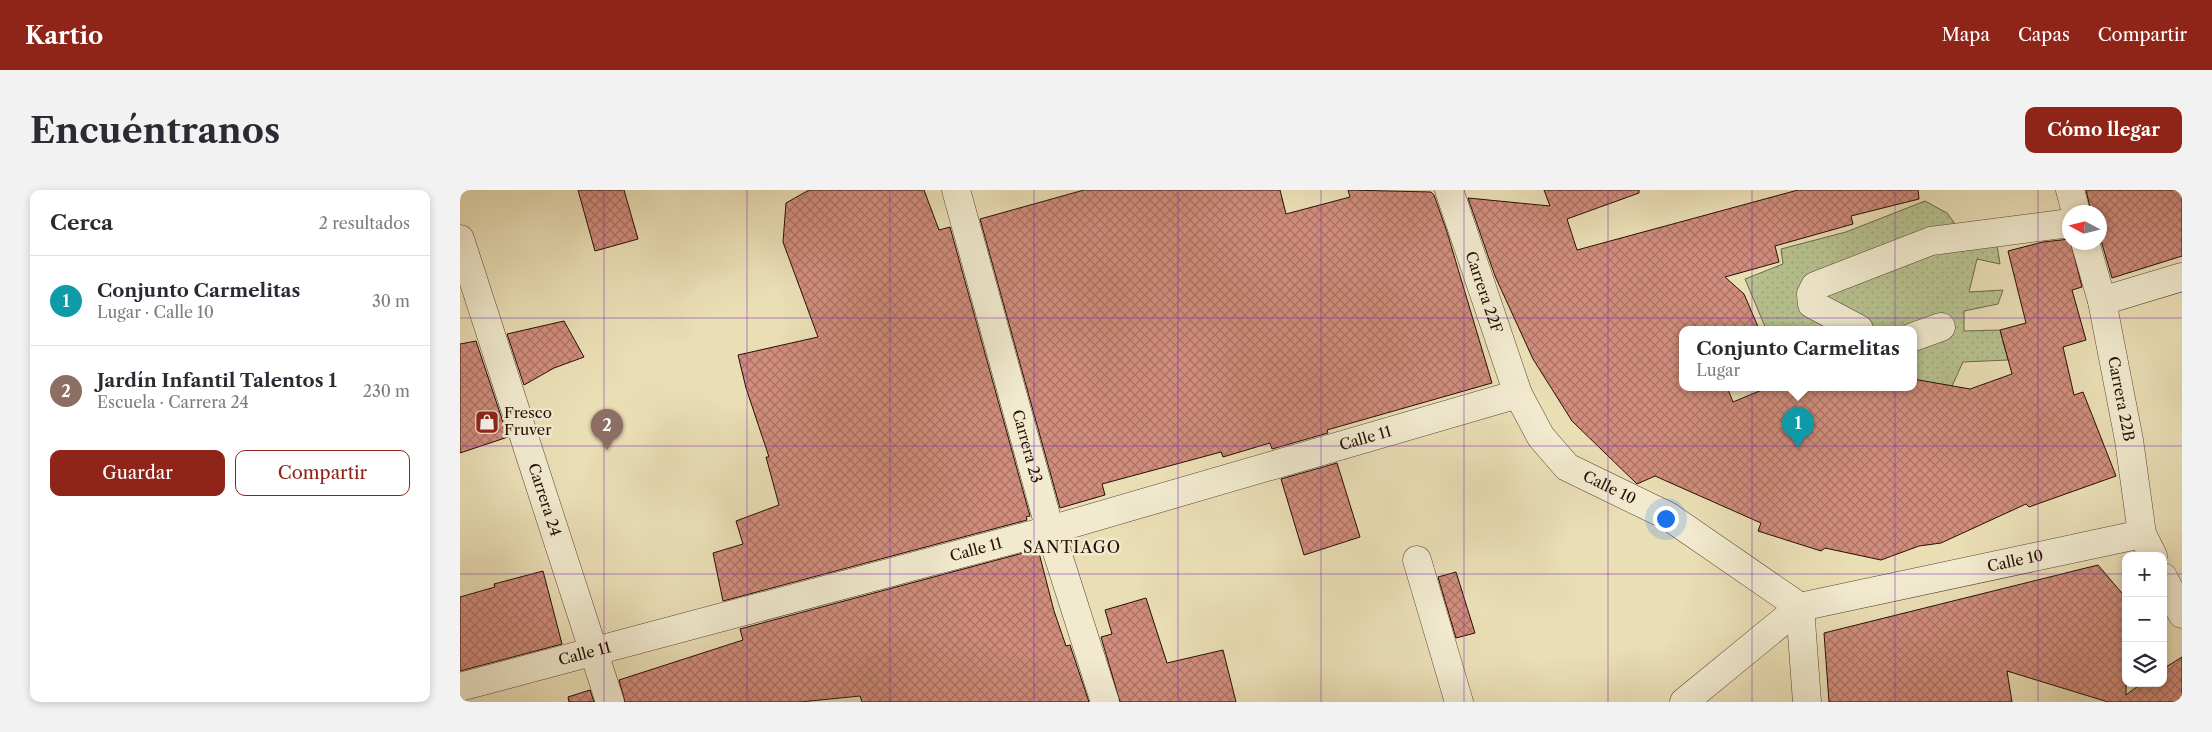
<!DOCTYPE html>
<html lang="es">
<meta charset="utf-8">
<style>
body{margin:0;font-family:"Libre Caslon Text",serif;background:#f2f2f3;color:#2b2b33}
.controls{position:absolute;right:15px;bottom:15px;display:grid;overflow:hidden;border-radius:10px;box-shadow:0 2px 8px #0003}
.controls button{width:45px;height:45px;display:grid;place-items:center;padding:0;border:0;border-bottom:1px solid #e1e1e2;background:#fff;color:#2b2b33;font:25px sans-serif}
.compass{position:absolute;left:1602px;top:15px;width:45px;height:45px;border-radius:50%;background:#fff;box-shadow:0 2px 8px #0003;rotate:277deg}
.you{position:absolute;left:1205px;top:328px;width:18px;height:18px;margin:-12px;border:4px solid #fff;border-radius:50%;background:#1a73e8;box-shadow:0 0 0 8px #1a73e833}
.badge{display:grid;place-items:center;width:32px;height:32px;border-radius:50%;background:#8f2418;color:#fff;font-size:16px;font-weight:700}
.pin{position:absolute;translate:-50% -41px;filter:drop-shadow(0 1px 2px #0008)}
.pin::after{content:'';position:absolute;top:26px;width:18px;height:15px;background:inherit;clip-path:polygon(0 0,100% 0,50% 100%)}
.popup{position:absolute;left:1219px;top:136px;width:238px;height:65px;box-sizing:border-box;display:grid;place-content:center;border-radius:10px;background:#fff;filter:drop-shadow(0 1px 4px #0005);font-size:16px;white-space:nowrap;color:#7c7c81}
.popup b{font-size:19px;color:#2b2b33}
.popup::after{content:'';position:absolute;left:50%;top:100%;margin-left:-10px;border:10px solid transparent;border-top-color:#fff}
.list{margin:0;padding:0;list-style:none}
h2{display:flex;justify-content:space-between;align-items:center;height:65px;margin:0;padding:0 20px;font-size:21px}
h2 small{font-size:16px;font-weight:400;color:#7c7c81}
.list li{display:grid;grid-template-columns:32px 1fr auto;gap:15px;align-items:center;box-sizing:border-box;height:90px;padding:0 20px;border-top:1px solid #e1e1e2}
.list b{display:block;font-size:19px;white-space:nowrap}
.list p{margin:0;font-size:16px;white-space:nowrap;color:#7c7c81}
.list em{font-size:16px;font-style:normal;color:#7c7c81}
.actions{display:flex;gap:10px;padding:15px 20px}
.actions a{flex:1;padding:11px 0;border:1px solid #8f2418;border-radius:10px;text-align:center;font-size:18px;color:#8f2418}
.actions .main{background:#8f2418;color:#fff}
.icon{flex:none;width:28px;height:28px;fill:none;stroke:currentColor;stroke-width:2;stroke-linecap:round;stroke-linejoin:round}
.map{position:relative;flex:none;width:1722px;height:512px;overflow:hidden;border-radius:10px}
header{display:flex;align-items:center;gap:30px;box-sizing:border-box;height:70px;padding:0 25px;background:#8f2418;color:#fff}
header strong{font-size:24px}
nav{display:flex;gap:28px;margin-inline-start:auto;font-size:18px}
.intro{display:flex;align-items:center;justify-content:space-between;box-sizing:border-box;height:120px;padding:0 30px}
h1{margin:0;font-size:35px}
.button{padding:12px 22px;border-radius:10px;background:#8f2418;color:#fff;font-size:18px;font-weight:700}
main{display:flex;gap:30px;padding:0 30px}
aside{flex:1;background:#fff;border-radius:10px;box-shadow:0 2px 8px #0003}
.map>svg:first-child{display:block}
</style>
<header>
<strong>Kartio</strong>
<nav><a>Mapa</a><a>Capas</a><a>Compartir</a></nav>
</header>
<div class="intro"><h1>Encuéntranos</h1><a class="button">Cómo llegar</a></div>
<main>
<aside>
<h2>Cerca<small>2 resultados</small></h2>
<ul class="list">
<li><span class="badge" style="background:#0f9aa8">1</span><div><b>Conjunto Carmelitas</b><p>Lugar · Calle 10</p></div><em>30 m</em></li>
<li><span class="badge" style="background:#8d6e63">2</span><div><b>Jardín Infantil Talentos 1</b><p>Escuela · Carrera 24</p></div><em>230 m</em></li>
</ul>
<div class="actions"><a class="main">Guardar</a><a>Compartir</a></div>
</aside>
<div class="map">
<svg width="1722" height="512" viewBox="0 0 1722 512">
<defs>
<pattern id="grass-dots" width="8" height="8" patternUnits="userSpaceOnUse" patternTransform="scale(1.25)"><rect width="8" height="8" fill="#b6c18e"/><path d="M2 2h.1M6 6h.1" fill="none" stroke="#9ca579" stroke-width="1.8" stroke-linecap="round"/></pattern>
<pattern id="building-cross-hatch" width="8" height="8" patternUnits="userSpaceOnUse" patternTransform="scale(1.25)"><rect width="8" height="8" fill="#d18d7d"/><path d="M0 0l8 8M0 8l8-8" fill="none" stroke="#aa7264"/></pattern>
</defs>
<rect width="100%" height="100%" fill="#eadeb5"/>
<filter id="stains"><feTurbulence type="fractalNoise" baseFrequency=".004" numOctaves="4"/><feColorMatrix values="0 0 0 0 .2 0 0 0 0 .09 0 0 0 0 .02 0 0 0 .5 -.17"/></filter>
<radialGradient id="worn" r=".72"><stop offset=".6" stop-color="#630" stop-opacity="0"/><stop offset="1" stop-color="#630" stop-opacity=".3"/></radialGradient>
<path fill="url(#grass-dots)" stroke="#6e684a" d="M1465 11 1487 23 1507 50 1536 49 1540 74 1517 69 1509 102 1543 100 1538 114 1504 121V141L1540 140 1548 170 1503 172 1492 196 1453 190V139H1306L1285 89 1323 74 1321 59 1386 42Z"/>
<g fill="url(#building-cross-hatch)" stroke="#270f06">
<path d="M118 0H164L178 49 135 61Z"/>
<path d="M349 0H464L479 40 490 37 570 326 566 327 567 330 263 411 253 363 283 354 276 331 319 315 306 267H309L286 198 278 165 358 147 323 52 326 13Z"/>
<path d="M624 0H820L826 24 890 7 888 0 971 2 974 5 987 42 1032 193 867 240 868 243 812 259 810 253 763 267 761 262 642 294 645 305 600 318 520 29Z"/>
<path d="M1084 0H1179V3L1107 29 1117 60 1338 0H1458L1459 9 1391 26 1393 34 1315 56 1319 72 1265 87 1284 104 1299 139H1223V197H1267L1273 212 1309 197H1453V189L1510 199 1552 184 1540 140 1566 133 1548 61 1583 52 1610 49 1622 97 1612 100 1626 150 1603 157 1614 205 1623 202 1656 286 1569 317 1566 314 1481 353 1459 356 1421 370 1365 358 1361 361 1298 341 1301 333 1195 286 1177 294 1112 231 1073 169 1035 86 1008 8 1090 16Z"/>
<path d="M1626 0H1722V66L1652 88 1640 47V22H1631Z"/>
<path d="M104 131 124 167 94 178 64 195 47 144Z"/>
<path d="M16 151 48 247 0 263V154Z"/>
<path d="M877 273 900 347 844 365 821 289Z"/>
<path d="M578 359 594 421 606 456 610 455 629 512H402L400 506 340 512H165L159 490 283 450 280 439Z"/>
<path d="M1638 375 1666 408V505L1682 493H1703V479L1722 467V512H1648L1547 481 1552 512H1369L1364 443Z"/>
<path d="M83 381 102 454 0 481V407L35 397 34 394Z"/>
<path d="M996 382 1015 443 996 448 978 387Z"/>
<path d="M686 408 707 473 763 460 776 512H660L641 447 652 444 645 420Z"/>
<path d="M130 500 134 512H109L108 507Z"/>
</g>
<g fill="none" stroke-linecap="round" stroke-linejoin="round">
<g stroke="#584332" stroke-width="29">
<g id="minor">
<path id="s1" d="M496 0 590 340 645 512"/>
<path id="s2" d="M989 0 1058 204 1081 247 1107 277 1208 326 1340 417 1347 512"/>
<path d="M1610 0 1616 22"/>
<path id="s3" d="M0 49 150 512"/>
<path id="s4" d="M1625 52 1642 111 1669 250 1682 344 1693 366"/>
<path d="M1642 111 1722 87"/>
<path d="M1399 139 1352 114 1351 104 1355 96 1471 51 1610 33"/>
<path d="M1453 147 1481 137"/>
<path d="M957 370 999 512"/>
<path d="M1703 387 1722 424"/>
<path id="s5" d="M0 497 590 340 1058 204"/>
<path id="s6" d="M1224 512 1340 417 1682 344"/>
</g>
</g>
<use href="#minor" stroke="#f1eacf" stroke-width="28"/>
</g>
<path fill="none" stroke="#7b2cbf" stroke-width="1" stroke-opacity="0.55" d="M144 0V512M287 0V512M430 0V512M574 0V512M718 0V512M861 0V512M1004 0V512M1148 0V512M1292 0V512M1435 0V512M1578 0V512M0 128H1722M0 256H1722M0 384H1666M1703 384H1722"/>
<defs>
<g id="shop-square" transform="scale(1.25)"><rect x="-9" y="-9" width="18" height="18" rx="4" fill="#8f2418" stroke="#f1eacf"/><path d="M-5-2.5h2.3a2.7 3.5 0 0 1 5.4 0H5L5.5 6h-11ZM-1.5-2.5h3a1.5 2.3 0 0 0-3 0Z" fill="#fff"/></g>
</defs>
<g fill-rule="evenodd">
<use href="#shop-square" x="27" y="232"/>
</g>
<g text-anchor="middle" stroke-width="5" stroke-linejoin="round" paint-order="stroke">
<g font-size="15" fill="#270f06" stroke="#f1eacf">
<text dy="5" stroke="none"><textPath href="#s2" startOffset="108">Carrera 22F</textPath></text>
<text dy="5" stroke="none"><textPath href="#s4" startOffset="161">Carrera 22B</textPath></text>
<text dy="5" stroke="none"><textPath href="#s5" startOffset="939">Calle 11</textPath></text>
<text dy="5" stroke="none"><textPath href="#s1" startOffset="266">Carrera 23</textPath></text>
<text dy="5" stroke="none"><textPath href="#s2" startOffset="351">Calle 10</textPath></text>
<text dy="5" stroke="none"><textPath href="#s3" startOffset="274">Carrera 24</textPath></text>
<text dy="5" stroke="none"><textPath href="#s5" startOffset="534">Calle 11</textPath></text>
<text dy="5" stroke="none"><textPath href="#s6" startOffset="370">Calle 10</textPath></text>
<text dy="5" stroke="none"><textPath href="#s5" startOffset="129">Calle 11</textPath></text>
</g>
<g font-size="15" fill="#270f06" stroke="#f1eacf" text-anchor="start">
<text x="44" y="228">Fresco<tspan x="44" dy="17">Fruver</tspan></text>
</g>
<g font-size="16" letter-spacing="1" fill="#270f06" stroke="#f1eacf">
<text x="612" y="363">SANTIAGO</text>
</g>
</g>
<rect width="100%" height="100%" filter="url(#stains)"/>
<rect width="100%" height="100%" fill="url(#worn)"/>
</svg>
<div class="controls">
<button>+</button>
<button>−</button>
<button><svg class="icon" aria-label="layers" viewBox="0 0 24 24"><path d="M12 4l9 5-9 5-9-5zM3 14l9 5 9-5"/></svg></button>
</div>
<svg class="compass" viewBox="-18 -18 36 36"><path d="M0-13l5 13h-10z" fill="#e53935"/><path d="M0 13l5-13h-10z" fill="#7c7c81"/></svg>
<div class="you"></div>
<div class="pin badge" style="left:1338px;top:258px;background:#0f9aa8">1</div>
<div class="popup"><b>Conjunto Carmelitas</b>Lugar</div>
<div class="pin badge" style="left:147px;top:260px;background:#8d6e63">2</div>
</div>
</main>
